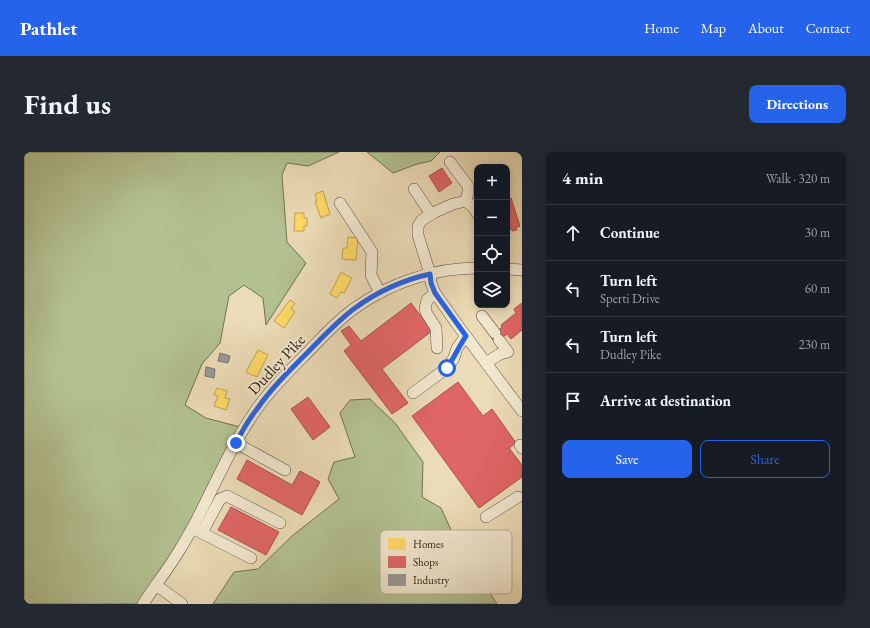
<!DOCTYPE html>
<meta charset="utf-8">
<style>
body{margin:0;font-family:"EB Garamond",serif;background:#242831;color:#f1f3f6}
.controls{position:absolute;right:12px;top:12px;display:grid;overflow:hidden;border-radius:8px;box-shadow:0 2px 10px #0003}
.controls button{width:36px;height:36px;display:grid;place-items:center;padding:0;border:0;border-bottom:1px solid #363941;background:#171b24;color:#f1f3f6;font:20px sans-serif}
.stop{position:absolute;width:12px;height:12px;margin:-9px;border:3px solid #2563eb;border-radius:50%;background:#fff}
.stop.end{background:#2563eb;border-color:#fff;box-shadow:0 1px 4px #0008}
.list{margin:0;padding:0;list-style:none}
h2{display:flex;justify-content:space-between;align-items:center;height:52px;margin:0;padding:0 16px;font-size:17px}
h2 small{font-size:13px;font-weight:400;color:#9ea1a6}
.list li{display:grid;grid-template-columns:26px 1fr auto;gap:12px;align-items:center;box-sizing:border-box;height:56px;padding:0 16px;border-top:1px solid #363941}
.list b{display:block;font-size:15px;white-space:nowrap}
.list p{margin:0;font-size:13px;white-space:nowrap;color:#9ea1a6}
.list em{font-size:13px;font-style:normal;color:#9ea1a6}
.actions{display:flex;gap:8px;padding:12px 16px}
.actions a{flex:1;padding:9px 0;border:1px solid #2563eb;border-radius:8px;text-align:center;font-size:14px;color:#2563eb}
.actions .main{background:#2563eb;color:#fff}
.icon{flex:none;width:22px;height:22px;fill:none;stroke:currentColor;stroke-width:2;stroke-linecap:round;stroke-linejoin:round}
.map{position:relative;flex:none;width:498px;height:452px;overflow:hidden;border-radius:8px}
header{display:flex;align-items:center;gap:24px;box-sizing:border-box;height:56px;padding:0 20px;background:#2563eb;color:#fff}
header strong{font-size:19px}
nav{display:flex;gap:22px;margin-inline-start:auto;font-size:14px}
.intro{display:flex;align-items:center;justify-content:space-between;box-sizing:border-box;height:96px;padding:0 24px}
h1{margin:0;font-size:28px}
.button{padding:10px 18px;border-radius:8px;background:#2563eb;color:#fff;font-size:14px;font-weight:700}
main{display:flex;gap:24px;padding:0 24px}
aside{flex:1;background:#171b24;border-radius:8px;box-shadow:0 2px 10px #0003}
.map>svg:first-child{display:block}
</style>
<header>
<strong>Pathlet</strong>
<nav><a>Home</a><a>Map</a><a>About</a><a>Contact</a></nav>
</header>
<div class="intro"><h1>Find us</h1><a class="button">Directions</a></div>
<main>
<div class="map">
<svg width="498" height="452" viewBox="0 0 498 452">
<rect width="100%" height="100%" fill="#ebdbb6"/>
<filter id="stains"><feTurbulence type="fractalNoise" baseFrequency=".005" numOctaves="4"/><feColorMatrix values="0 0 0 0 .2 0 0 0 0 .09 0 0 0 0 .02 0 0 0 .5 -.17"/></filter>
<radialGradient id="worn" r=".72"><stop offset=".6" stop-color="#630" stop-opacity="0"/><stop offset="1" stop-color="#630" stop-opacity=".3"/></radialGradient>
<g fill="#b3c191" stroke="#707254">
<path d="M0 0H315L284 14 263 11 258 23 263 90 282 111 242 173 239 146 220 133 205 144 196 191 178 212 161 253 182 266 220 276 119 452H0Z"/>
<path d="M343 0H416L407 9 393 12 369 21Z"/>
<path d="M346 247 371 271 399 310 398 345 417 356 432 389 473 452H189L210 420 234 417 268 384 315 347 304 327 310 310 331 305 316 261 326 248Z"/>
</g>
<g fill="#ffd966" stroke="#c0a24e">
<path d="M299 39 306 62 297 66 291 49H293L291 42Z"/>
<path d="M271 61H280V66H283V74H280V79H270Z"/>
<path d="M324 85 334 86 332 108 318 107 319 96H323Z"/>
<path d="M317 120 328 126 320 141 317 140 313 146 306 142Z"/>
<path d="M266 148 271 151 267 157 271 160 260 176 250 169Z"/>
<path d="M234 198 244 203 233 225 222 220Z"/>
<path d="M193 236 203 239 201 246 206 247 202 258 190 254 194 244 190 243Z"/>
</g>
<g fill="#e06666" stroke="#ab524e">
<path d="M418 16 428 31 415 40 405 24Z"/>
<path d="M487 46 496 74 492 76 493 78 488 79V77L483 78V48Z"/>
<path d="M387 151 408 179 358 217 384 251 368 262 320 199 327 193 317 179 325 174 337 189Z"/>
<path d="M498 151V178L487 187 483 182 471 191 467 185 478 175 477 173 492 161 490 157Z"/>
<path d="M434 230 459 264 468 257 492 291 485 296 498 313V325L455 356 388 264Z"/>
<path d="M284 245 306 275 289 288 267 257Z"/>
<path d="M223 308 268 333 276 319 296 330 278 363 213 327Z"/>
<path d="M207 355 255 380 242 403 194 378Z"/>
</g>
<g fill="#999" stroke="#797572">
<path d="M196 201 206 204 204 211 194 209Z"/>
<path d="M182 215 191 217 190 226 181 224Z"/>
</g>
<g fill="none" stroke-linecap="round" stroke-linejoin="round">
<g stroke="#5d503e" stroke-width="12">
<g id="minor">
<path d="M426 10 444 34V40L442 49"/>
<path d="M390 37 407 62"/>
<path d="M316 51 348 100 347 123 356 141"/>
<path d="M453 61 449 55 442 49 429 52 411 60 398 68 394 74V83L406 122 407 131 411 141 435 175 498 259"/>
<path d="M483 117 498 118"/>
<path d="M411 141 403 148 401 157 403 162 412 176 413 196"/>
<path d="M458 164 471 181"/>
<path d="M462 211 476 202 484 200 475 188"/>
<path d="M389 241 423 216 430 206 433 196 442 184"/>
<path d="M212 291 261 318"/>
<path d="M496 293 498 296"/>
<path d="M462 365 494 345"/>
<path d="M172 378 227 406"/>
<path d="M178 381 196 347 203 344 256 371"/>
<path d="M132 433 158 452"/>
<path d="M119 452C131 434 144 417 155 399 160 391 165 382 170 373 190 335 207 294 232 258 245 239 262 222 278 206 295 189 311 170 331 156 366 131 410 116 453 116"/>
</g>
</g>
<use href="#minor" stroke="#f2e8d0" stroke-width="11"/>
</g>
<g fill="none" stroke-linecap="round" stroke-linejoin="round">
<path stroke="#2563eb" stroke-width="5" d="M212 291C218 279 225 267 233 257 246 238 263 221 280 204 296 188 312 170 331 156 353 140 379 128 406 122L407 131 411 141 442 184C435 194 430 206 423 216"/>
</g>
<g text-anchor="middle" stroke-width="4" stroke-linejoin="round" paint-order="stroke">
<g font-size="16" fill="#2e2216" stroke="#f2e8d0">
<text transform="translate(252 212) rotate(-47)" y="6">Dudley Pike</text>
</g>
</g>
<rect x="356" y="378" width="132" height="64" rx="6" fill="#f2e8d0" stroke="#b7ad98" stroke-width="1"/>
<rect x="364" y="386" width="18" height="12" fill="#ffd966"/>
<rect x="364" y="404" width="18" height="12" fill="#e06666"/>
<rect x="364" y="422" width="18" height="12" fill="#999"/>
<g font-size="11" fill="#2e2216">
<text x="389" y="396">Homes</text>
<text x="389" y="414">Shops</text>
<text x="389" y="432">Industry</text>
</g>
<rect width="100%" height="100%" filter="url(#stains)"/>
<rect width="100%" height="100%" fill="url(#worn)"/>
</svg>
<div class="controls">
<button>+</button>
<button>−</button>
<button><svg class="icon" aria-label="locate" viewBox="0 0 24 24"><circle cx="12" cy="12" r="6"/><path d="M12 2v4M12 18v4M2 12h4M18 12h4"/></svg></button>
<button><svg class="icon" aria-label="layers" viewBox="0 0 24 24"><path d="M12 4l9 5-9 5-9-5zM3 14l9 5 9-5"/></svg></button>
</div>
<div class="stop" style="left:423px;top:216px"></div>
<div class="stop end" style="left:212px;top:291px"></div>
</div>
<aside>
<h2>4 min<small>Walk · 320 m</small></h2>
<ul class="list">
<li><svg class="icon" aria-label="ahead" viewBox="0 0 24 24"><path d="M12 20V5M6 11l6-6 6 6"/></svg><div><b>Continue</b></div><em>30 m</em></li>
<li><svg class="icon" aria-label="left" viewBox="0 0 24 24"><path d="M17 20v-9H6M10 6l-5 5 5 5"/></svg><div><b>Turn left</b><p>Sperti Drive</p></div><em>60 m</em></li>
<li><svg class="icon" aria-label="left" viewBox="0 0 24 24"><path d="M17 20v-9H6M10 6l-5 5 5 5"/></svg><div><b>Turn left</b><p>Dudley Pike</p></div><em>230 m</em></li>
<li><svg class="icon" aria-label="arrive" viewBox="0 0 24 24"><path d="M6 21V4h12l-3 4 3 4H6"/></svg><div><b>Arrive at destination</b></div></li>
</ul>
<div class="actions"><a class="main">Save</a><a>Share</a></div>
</aside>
</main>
